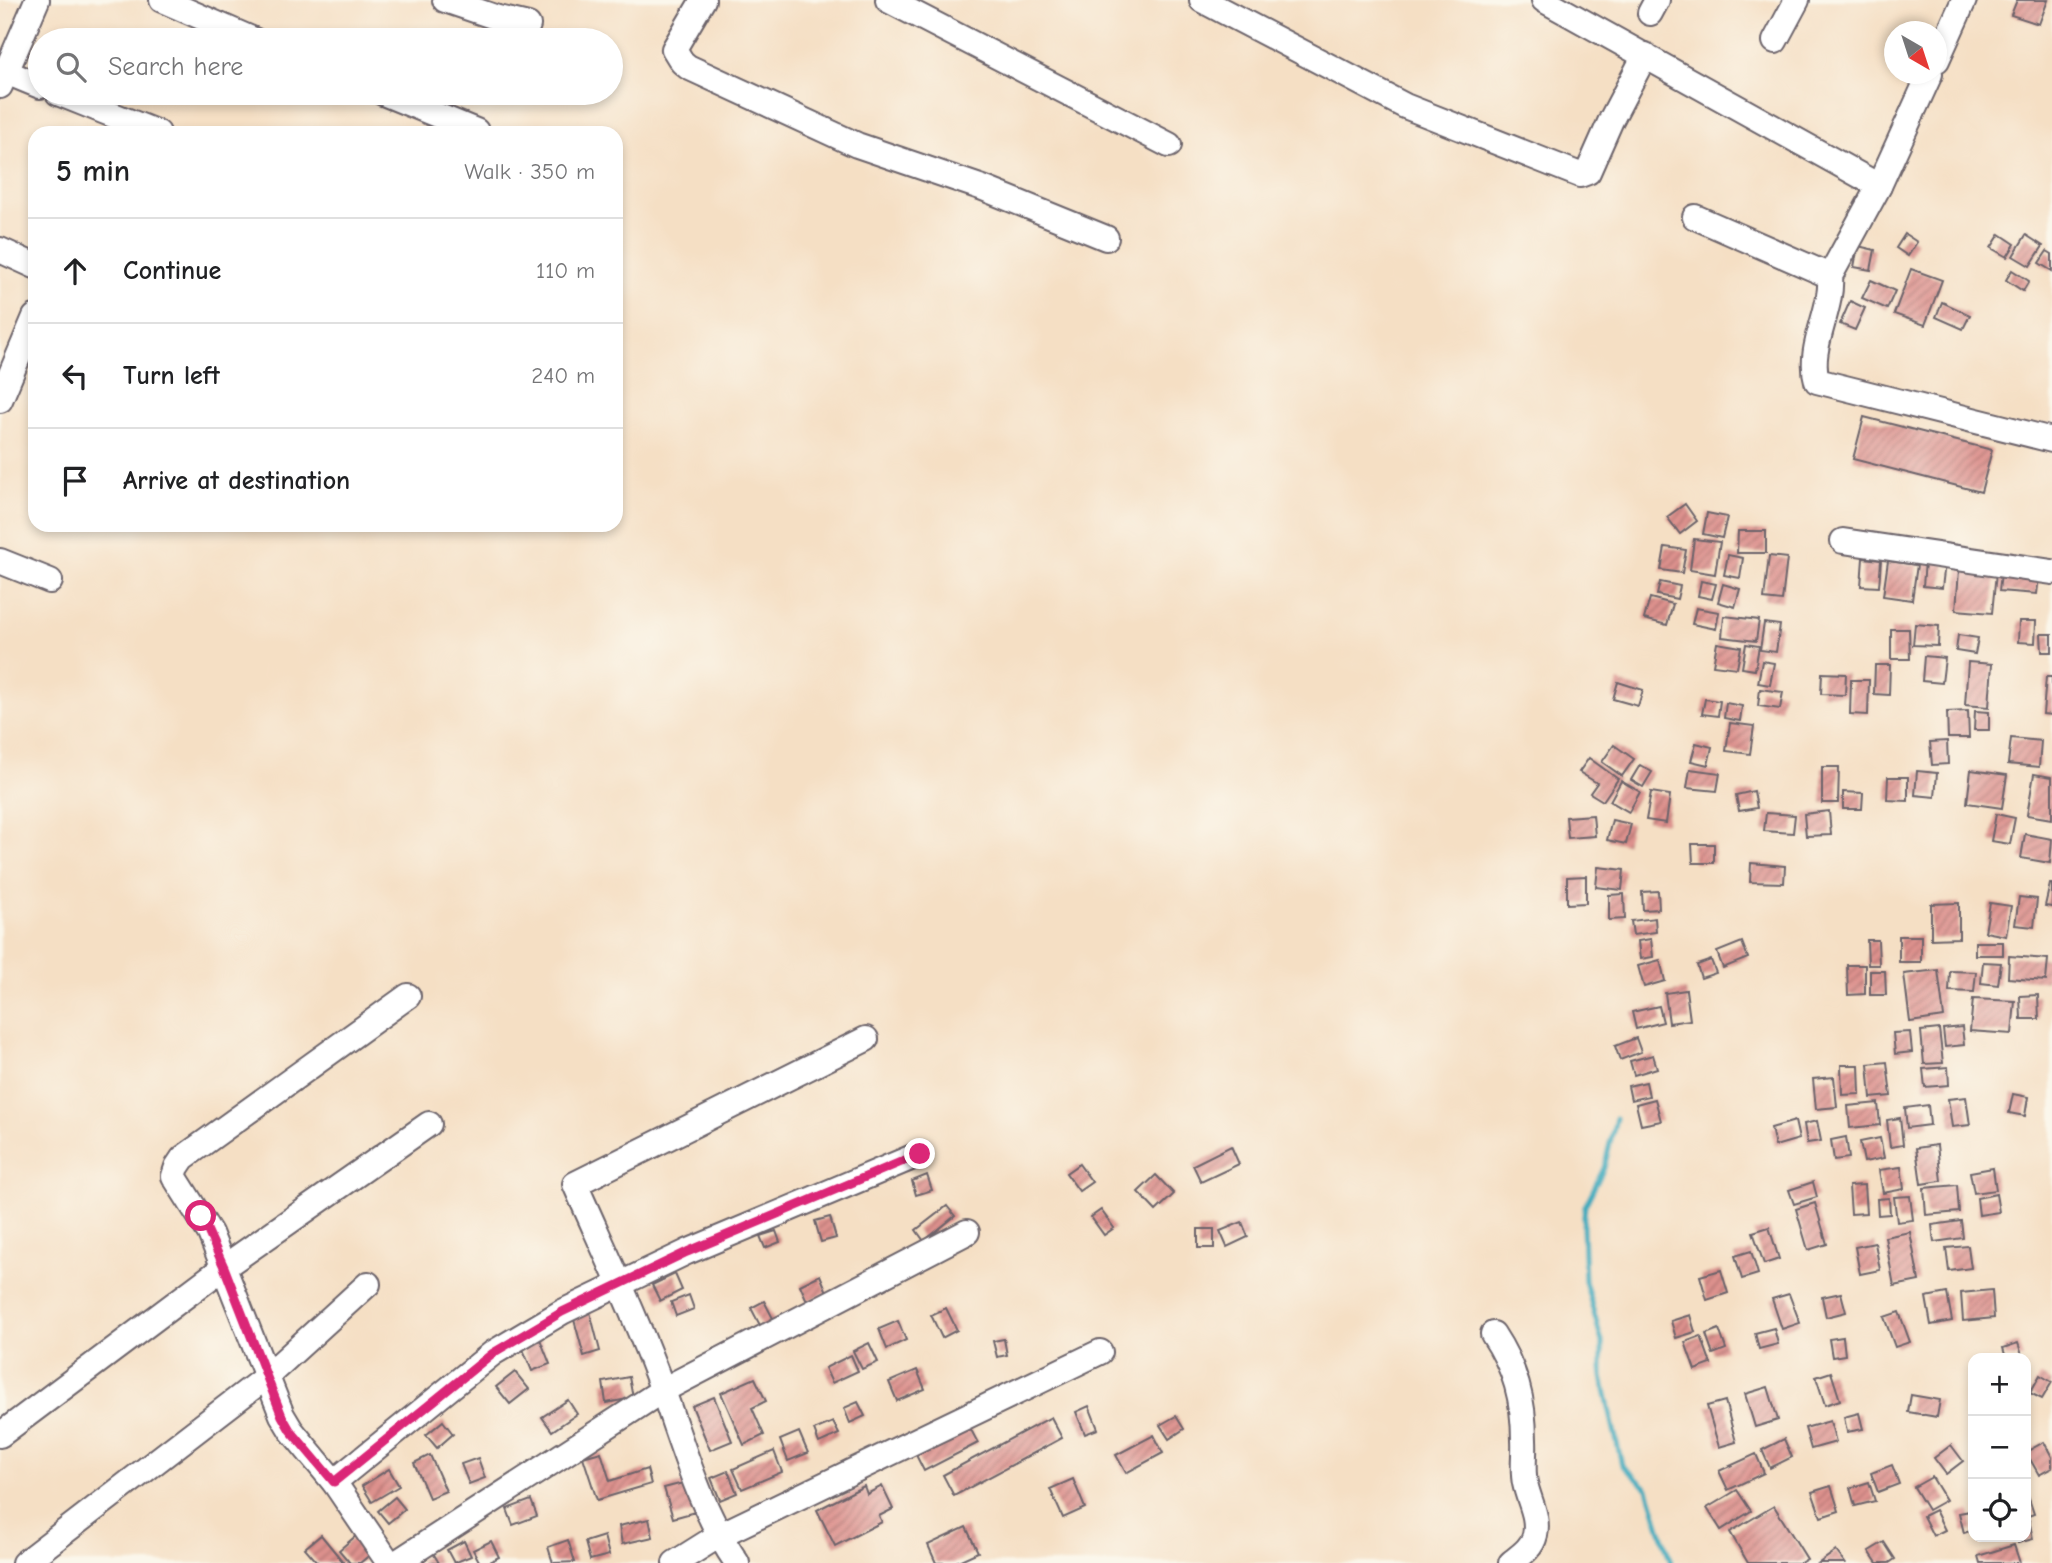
<!DOCTYPE html>
<meta charset="utf-8">
<style>
body{margin:0;font-family:"Comic Neue",sans-serif;background:#f6f6f6;color:#202124}
.controls{position:absolute;right:21px;bottom:21px;display:grid;overflow:hidden;border-radius:14px;box-shadow:0 4px 10px #0003}
.controls button{width:63px;height:63px;display:grid;place-items:center;padding:0;border:0;border-bottom:2px solid #e0e0e0;background:#fff;color:#202124;font:35px sans-serif}
.compass{position:absolute;left:1884px;top:21px;width:63px;height:63px;border-radius:50%;background:#fff;box-shadow:0 4px 10px #0003;rotate:141deg}
.stop{position:absolute;width:21px;height:21px;margin:-16px;border:5px solid #db2777;border-radius:50%;background:#fff}
.stop.end{background:#db2777;border-color:#fff;box-shadow:0 2px 7px #0008}
.list{margin:0;padding:0;list-style:none}
h2{display:flex;justify-content:space-between;align-items:center;height:91px;margin:0;padding:0 28px;font-size:30px}
h2 small{font-size:23px;font-weight:400;color:#757577}
.list li{display:grid;grid-template-columns:46px 1fr auto;gap:21px;align-items:center;box-sizing:border-box;height:105px;padding:0 28px;border-top:2px solid #e0e0e0}
.list b{display:block;font-size:26px;white-space:nowrap}
.list em{font-size:23px;font-style:normal;color:#757577}
.icon{flex:none;width:38px;height:38px;fill:none;stroke:currentColor;stroke-width:2;stroke-linecap:round;stroke-linejoin:round}
.map{position:relative;flex:none;width:2052px;height:1563px;overflow:hidden}
.search{position:absolute;background:#fff;box-shadow:0 4px 10px #0003;left:28px;top:28px;width:595px;height:77px;display:flex;align-items:center;gap:18px;box-sizing:border-box;padding:0 24px;border-radius:38px;color:#757577;font-size:26px}
.panel{position:absolute;background:#fff;box-shadow:0 4px 10px #0003;left:28px;top:126px;width:595px;height:406px;border-radius:21px}
.map>svg:first-child{display:block}
</style>
<div class="map">
<svg width="2052" height="1563" viewBox="0 0 2052 1563">
<defs>
<pattern id="building-hatch" width="6" height="6" patternUnits="userSpaceOnUse" patternTransform="scale(1.75)"><rect width="6" height="6" fill="#dd918d"/><path d="M-1 1l2-2M0 6l6-6M5 7l2-2" fill="none" stroke="#b37674"/></pattern>
</defs>
<rect width="100%" height="100%" fill="#fbf7ec"/>
<filter id="ink" filterUnits="userSpaceOnUse"><feTurbulence type="fractalNoise" baseFrequency=".0143" numOctaves="2"/><feDisplacementMap in="SourceGraphic" scale="14" xChannelSelector="R" yChannelSelector="G"/><feConvolveMatrix kernelMatrix="1 2 1 2 8 2 1 2 1" color-interpolation-filters="sRGB"/></filter>
<filter id="wash" filterUnits="userSpaceOnUse"><feTurbulence type="fractalNoise" baseFrequency=".00686" numOctaves="4" result="noise"/><feDisplacementMap in="SourceGraphic" scale="28" xChannelSelector="R" yChannelSelector="G"/><feGaussianBlur stdDeviation="1.57" result="paint"/><feColorMatrix in="noise" values="0 0 0 0 0 0 0 0 0 0 0 0 0 0 0 0 0 1.4 0 .05"/><feComposite in="paint" operator="in"/></filter>
<g filter="url(#wash)">
<rect width="100%" height="100%" fill="#f5dfc4"/>
<g fill="none" stroke-linecap="round" stroke-linejoin="round">
<path stroke="#3eaabd" stroke-width="5" d="M1616 1118 1604 1168 1585 1206 1583 1226 1585 1281 1602 1342V1377L1622 1465 1648 1489 1671 1563"/>
</g>
<g id="blocks">
<g fill="url(#building-hatch)">
<path d="M2017 0H2048L2039 24 2011 15Z"/>
<path d="M1905 234 1917 242 1908 256 1896 248Z"/>
<path d="M2000 234 2015 244 2007 257 1991 248Z"/>
<path d="M2026 235 2043 246 2030 266 2013 256Z"/>
<path d="M1858 246 1875 250 1871 270 1854 267Z"/>
<path d="M2047 251 2052 254V271L2039 263Z"/>
<path d="M1911 269 1942 280 1925 325 1894 314Z"/>
<path d="M2012 270 2029 281 2023 291 2006 280Z"/>
<path d="M1871 280 1895 291 1887 309 1862 298Z"/>
<path d="M1850 301 1865 308 1855 330 1840 324Z"/>
<path d="M1942 302 1970 315 1963 329 1936 317Z"/>
<path d="M1864 417 1992 450 1981 492 1853 459Z"/>
<path d="M1685 504 1697 521 1680 534 1667 517Z"/>
<path d="M1707 513 1727 517 1722 538 1703 534Z"/>
<path d="M1738 531H1766V553H1737Z"/>
<path d="M1694 539 1720 542 1715 574 1690 570Z"/>
<path d="M1665 547 1686 550 1682 573 1661 570Z"/>
<path d="M1728 555 1743 558 1740 578 1724 575Z"/>
<path d="M1769 556 1787 558 1782 601 1764 599Z"/>
<path d="M1863 558 1881 560 1879 587 1861 586Z"/>
<path d="M1888 561 1917 565 1912 600 1883 596Z"/>
<path d="M1925 561 1945 563 1942 588 1923 586Z"/>
<path d="M1959 570 1996 573 1992 613 1956 610Z"/>
<path d="M2001 573 2039 576 2037 594 1999 591Z"/>
<path d="M1701 581 1716 584 1712 599 1698 596Z"/>
<path d="M1660 582 1680 586 1677 599 1657 595Z"/>
<path d="M1723 584 1740 589 1735 607 1718 602Z"/>
<path d="M1650 598 1673 604 1667 625 1644 619Z"/>
<path d="M1696 608 1719 612 1716 629 1692 624Z"/>
<path d="M1724 616 1759 620 1756 641 1722 637Z"/>
<path d="M2019 621H2036L2035 643 2018 642Z"/>
<path d="M1764 623 1780 625 1776 652 1760 650Z"/>
<path d="M1915 624 1939 626 1938 646 1913 645Z"/>
<path d="M1891 629H1909L1910 659H1891Z"/>
<path d="M2041 634H2052V652H2042Z"/>
<path d="M1958 635 1978 638 1975 654 1956 651Z"/>
<path d="M1717 643 1741 647 1737 668 1713 665Z"/>
<path d="M1746 644 1759 646 1755 670 1742 668Z"/>
<path d="M1924 656 1945 658 1942 683 1922 681Z"/>
<path d="M1762 661 1774 663 1770 685 1758 683Z"/>
<path d="M1968 662 1992 664 1989 707 1965 705Z"/>
<path d="M1875 665H1890L1889 695 1874 694Z"/>
<path d="M1822 673 1846 674 1845 695 1821 694Z"/>
<path d="M2046 677H2052V715L2043 714Z"/>
<path d="M1851 680H1869L1868 715 1850 714Z"/>
<path d="M1618 682 1643 690 1638 706 1613 699Z"/>
<path d="M1760 689 1783 692 1780 709 1758 706Z"/>
<path d="M1705 699 1720 701 1718 716 1702 714Z"/>
<path d="M1726 703 1742 706 1740 721 1724 718Z"/>
<path d="M1968 711 1969 738H1948L1947 712Z"/>
<path d="M1975 711 1989 712V730H1974Z"/>
<path d="M1730 723 1754 726 1750 754 1726 751Z"/>
<path d="M2011 738 2041 741 2039 767 2008 764Z"/>
<path d="M1947 741 1948 764 1932 765 1930 742Z"/>
<path d="M1696 743 1712 747 1708 765 1691 761Z"/>
<path d="M1614 745 1634 759 1622 776 1602 762Z"/>
<path d="M1589 758 1618 779 1603 801 1590 793 1597 783 1579 772Z"/>
<path d="M1640 765 1652 772 1643 787 1631 780Z"/>
<path d="M1822 767H1839L1838 803H1822Z"/>
<path d="M1690 769 1720 773 1717 791 1687 788Z"/>
<path d="M1971 770 2007 775 2002 808 1967 803Z"/>
<path d="M1917 771 1937 773 1935 797 1915 795Z"/>
<path d="M2034 774 2052 777V819L2027 815Z"/>
<path d="M1888 777H1908V801L1887 800Z"/>
<path d="M1621 781 1640 792 1629 812 1610 801Z"/>
<path d="M1754 791 1757 808 1739 811 1736 795Z"/>
<path d="M1651 792 1670 795 1666 823 1646 820Z"/>
<path d="M1843 792 1863 793 1862 809H1843Z"/>
<path d="M1829 811 1831 835 1806 836 1804 814Z"/>
<path d="M1766 813 1795 815 1793 833 1764 831Z"/>
<path d="M1996 814 2015 818 2010 844 1991 841Z"/>
<path d="M1593 815 1595 836 1568 838 1566 817Z"/>
<path d="M1612 820 1631 824 1626 844 1607 840Z"/>
<path d="M2025 834 2052 839 2050 863 2021 858Z"/>
<path d="M1692 844H1714V863H1693Z"/>
<path d="M1751 863 1785 866 1784 883 1750 882Z"/>
<path d="M1598 867 1624 870 1622 890 1596 887Z"/>
<path d="M1586 876V903L1567 904V877Z"/>
<path d="M2050 884H2052V907L2045 906Z"/>
<path d="M1658 891 1659 909 1643 910 1642 892Z"/>
<path d="M1624 894 1625 919 1609 920V895Z"/>
<path d="M2019 897 2037 899 2034 927 2015 925Z"/>
<path d="M1959 903V938L1931 939V904Z"/>
<path d="M1990 903 2011 906 2006 936 1985 932Z"/>
<path d="M1655 918 1656 932 1633 935 1631 921Z"/>
<rect x="1899" y="936" width="22" height="26"/>
<path d="M1651 939 1653 957 1640 959 1638 941Z"/>
<path d="M1867 940H1878L1879 965H1868Z"/>
<path d="M1742 942 1748 958 1723 968 1717 952Z"/>
<rect x="1975" y="942" width="28" height="13"/>
<path d="M2009 956 2048 959 2046 981 2008 978Z"/>
<path d="M1660 960 1665 981 1644 987 1638 966Z"/>
<path d="M1711 960 1716 973 1701 978 1697 965Z"/>
<path d="M1983 962 2001 963 1998 985 1981 983Z"/>
<path d="M1847 965H1865V994L1848 995Z"/>
<path d="M1938 970 1944 1017 1910 1022 1904 974Z"/>
<path d="M1870 971H1885L1886 995H1870Z"/>
<path d="M1950 971 1976 972 1974 992 1949 991Z"/>
<path d="M1686 990 1690 1020 1669 1023 1665 993Z"/>
<path d="M2038 995 2039 1019H2021L2020 996Z"/>
<path d="M1973 999 2015 1001 2012 1034 1970 1031Z"/>
<path d="M1659 1006 1663 1022 1636 1029 1632 1012Z"/>
<path d="M1962 1027 1964 1045 1945 1047 1943 1029Z"/>
<path d="M1939 1029 1943 1063 1924 1064 1921 1031Z"/>
<path d="M1910 1032 1912 1052 1895 1054 1893 1033Z"/>
<path d="M1636 1038 1641 1052 1620 1060 1615 1046Z"/>
<path d="M1653 1055 1657 1068 1634 1075 1630 1061Z"/>
<path d="M1887 1062 1891 1096 1871 1098 1868 1064Z"/>
<path d="M1841 1065H1859L1860 1094 1842 1095Z"/>
<path d="M1948 1067 1949 1085 1925 1087 1923 1069Z"/>
<path d="M1834 1077 1837 1107 1816 1109 1813 1079Z"/>
<path d="M1646 1082 1649 1096 1631 1100 1628 1086Z"/>
<path d="M2013 1094 2028 1097 2025 1116 2009 1113Z"/>
<path d="M1966 1097 1970 1125 1952 1127 1948 1099Z"/>
<path d="M1655 1099 1661 1121 1641 1125 1636 1104Z"/>
<path d="M1878 1103 1880 1125 1850 1128 1848 1106Z"/>
<path d="M1928 1105 1930 1125 1907 1128 1905 1108Z"/>
<path d="M1900 1118 1903 1145 1890 1147 1887 1120Z"/>
<path d="M1795 1121 1799 1139 1775 1146 1771 1128Z"/>
<path d="M1817 1121 1821 1141 1807 1143 1804 1124Z"/>
<path d="M1846 1137 1849 1158 1834 1160 1831 1140Z"/>
<path d="M1880 1138 1884 1158 1864 1162 1860 1142Z"/>
<path d="M1937 1145 1941 1181 1921 1184 1916 1148Z"/>
<path d="M1231 1146 1239 1164 1201 1182 1193 1165Z"/>
<path d="M1079 1164 1092 1182 1079 1191 1066 1173Z"/>
<path d="M1901 1167 1904 1189 1883 1193 1879 1170Z"/>
<path d="M1993 1168 1996 1190 1974 1193 1970 1172Z"/>
<path d="M927 1175 932 1190 916 1195 912 1181Z"/>
<path d="M1156 1175 1174 1194 1156 1211 1138 1192Z"/>
<path d="M1813 1182 1817 1197 1794 1204 1789 1190Z"/>
<path d="M1864 1185 1866 1213 1851 1214 1849 1186Z"/>
<path d="M1957 1185 1959 1212 1926 1215 1924 1188Z"/>
<path d="M1996 1194 1999 1212 1979 1215 1977 1198Z"/>
<path d="M1910 1196 1913 1220 1897 1222 1894 1197Z"/>
<path d="M1889 1198 1890 1214 1878 1215 1877 1199Z"/>
<path d="M1815 1203 1827 1244 1808 1250 1796 1209Z"/>
<path d="M947 1206 955 1216 924 1241 916 1230Z"/>
<path d="M1101 1210 1114 1228 1104 1235 1091 1217Z"/>
<path d="M830 1217 836 1238 821 1242 815 1221Z"/>
<path d="M1961 1221 1963 1238 1934 1242 1932 1225Z"/>
<path d="M1242 1222 1248 1237 1227 1247 1220 1231Z"/>
<path d="M1769 1227 1779 1259 1764 1264 1753 1232Z"/>
<rect x="1198" y="1229" width="16" height="19"/>
<path d="M776 1231 780 1242 765 1248 760 1236Z"/>
<path d="M1910 1232 1919 1281 1894 1286 1885 1237Z"/>
<path d="M1875 1243 1880 1270 1860 1274 1855 1247Z"/>
<path d="M1968 1246 1971 1268 1949 1271 1946 1248Z"/>
<path d="M1751 1251 1758 1274 1742 1279 1735 1256Z"/>
<path d="M1721 1270 1728 1293 1707 1300 1700 1276Z"/>
<path d="M675 1274 682 1290 660 1301 652 1285Z"/>
<path d="M820 1275 827 1292 807 1301 800 1285Z"/>
<path d="M1992 1290 1994 1318 1963 1321 1961 1293Z"/>
<path d="M1841 1293 1846 1312 1826 1317 1822 1297Z"/>
<path d="M1947 1293 1952 1321 1931 1325 1926 1297Z"/>
<path d="M1789 1294 1800 1323 1782 1329 1772 1299Z"/>
<path d="M689 1295 694 1309 676 1316 671 1302Z"/>
<path d="M764 1301 777 1326 764 1333 751 1308Z"/>
<path d="M946 1308 957 1330 942 1338 931 1315Z"/>
<path d="M590 1312 600 1351 584 1356 573 1316Z"/>
<path d="M1899 1312 1910 1342 1895 1347 1884 1317Z"/>
<path d="M1690 1315 1695 1332 1676 1338 1671 1321Z"/>
<path d="M898 1321 906 1340 887 1349 879 1329Z"/>
<path d="M1774 1328 1778 1344 1759 1349 1755 1333Z"/>
<path d="M1719 1329 1726 1349 1713 1354 1706 1334Z"/>
<path d="M1701 1336 1711 1364 1695 1370 1685 1342Z"/>
<path d="M1843 1337 1845 1355 1832 1357 1829 1339Z"/>
<path d="M540 1339 550 1364 532 1371 522 1347Z"/>
<path d="M1004 1339 1007 1355 997 1357 993 1341Z"/>
<path d="M869 1343 878 1362 862 1369 853 1351Z"/>
<path d="M2018 1343 2023 1358H2006L2003 1348Z"/>
<path d="M851 1355 858 1371 832 1383 825 1368Z"/>
<path d="M917 1370 925 1389 897 1401 889 1382Z"/>
<path d="M515 1372 529 1389 510 1404 496 1387Z"/>
<path d="M1831 1372 1840 1400 1825 1405 1816 1377Z"/>
<path d="M2040 1375 2052 1382 2042 1399 2030 1393Z"/>
<path d="M629 1377 633 1398 606 1403 603 1382Z"/>
<path d="M755 1378 766 1401 752 1408 764 1435 744 1445 721 1393Z"/>
<path d="M1768 1387 1778 1420 1755 1427 1745 1394Z"/>
<path d="M1911 1395 1940 1400 1937 1417 1908 1412Z"/>
<path d="M714 1397 732 1441 710 1450 692 1406Z"/>
<path d="M568 1400 577 1414 552 1431 542 1417Z"/>
<path d="M1725 1401 1736 1442 1719 1447 1707 1406Z"/>
<path d="M858 1402 865 1416 850 1423 844 1408Z"/>
<path d="M1089 1406 1098 1429 1085 1434 1076 1412Z"/>
<path d="M1859 1413 1863 1429 1847 1432 1844 1417Z"/>
<path d="M1176 1416 1184 1429 1169 1439 1160 1425Z"/>
<path d="M1051 1417 1062 1438 954 1496 943 1475Z"/>
<path d="M443 1421 453 1434 437 1448 426 1435Z"/>
<path d="M1830 1421 1836 1442 1811 1449 1805 1428Z"/>
<path d="M833 1422 839 1434 819 1443 814 1430Z"/>
<path d="M969 1426 978 1443 924 1471 915 1453Z"/>
<path d="M799 1432 808 1453 788 1461 780 1440Z"/>
<path d="M1154 1435 1163 1453 1126 1473 1116 1455Z"/>
<path d="M1784 1439 1792 1457 1770 1468 1762 1450Z"/>
<path d="M2044 1442 2052 1457V1468L2039 1475 2026 1452Z"/>
<path d="M1951 1445 1963 1461 1946 1474 1934 1458Z"/>
<path d="M774 1451 782 1472 742 1489 733 1469Z"/>
<path d="M601 1452 610 1481 647 1469 651 1484 597 1500 583 1457Z"/>
<path d="M1756 1454 1764 1473 1728 1490 1719 1471Z"/>
<path d="M430 1455 446 1491 429 1498 414 1463Z"/>
<path d="M478 1458 485 1478 469 1484 461 1464Z"/>
<path d="M1892 1465 1899 1484 1878 1492 1871 1473Z"/>
<path d="M389 1469 399 1486 372 1502 362 1486Z"/>
<path d="M728 1471 737 1493 720 1500 711 1478Z"/>
<path d="M1932 1477 1946 1500 1928 1510 1914 1487Z"/>
<path d="M1073 1479 1085 1508 1063 1518 1050 1489Z"/>
<path d="M687 1482 695 1512 673 1518 664 1488Z"/>
<path d="M1869 1482 1875 1501 1855 1506 1850 1488Z"/>
<path d="M864 1486 867 1494 882 1486 893 1509 879 1516 882 1522 835 1546 817 1510Z"/>
<path d="M1831 1486 1839 1511 1821 1517 1812 1492Z"/>
<path d="M1737 1490 1751 1511 1721 1530 1707 1508Z"/>
<path d="M2026 1490 2034 1514 2026 1517Z"/>
<path d="M395 1497 405 1509 388 1523 378 1511Z"/>
<path d="M531 1500 537 1516 513 1525 507 1509Z"/>
<path d="M1774 1506 1807 1559 1800 1563H1748L1730 1532Z"/>
<path d="M1935 1510 1945 1530 1933 1536 1923 1516Z"/>
<path d="M1970 1511 1973 1530 1964 1533 1959 1513Z"/>
<path d="M649 1519 653 1537 622 1544 619 1526Z"/>
<path d="M2029 1520 2033 1539 2018 1543 2016 1537H2026V1521Z"/>
<path d="M966 1527 978 1552 954 1563H936L928 1545Z"/>
<path d="M321 1535 344 1563H318L305 1548Z"/>
<path d="M357 1535 372 1553 360 1563H350L339 1550Z"/>
<path d="M604 1536 609 1555 590 1560 585 1542Z"/>
<path d="M568 1540 575 1562 553 1563 548 1547Z"/>
<path d="M464 1541 471 1556 454 1563 447 1550Z"/>
<path d="M491 1541 499 1557 487 1563H480L473 1550Z"/>
<path d="M1884 1542 1895 1559 1889 1563H1877L1869 1551Z"/>
<path d="M2014 1545 2020 1563H1980L1978 1556Z"/>
<path d="M1836 1551 1845 1563H1819Z"/>
<path d="M433 1553 439 1563H420L419 1561Z"/>
</g>
</g>
</g>
<g filter="url(#ink)">
<use href="#blocks" fill-opacity="0" stroke="#6c646b" stroke-width="2"/>
<g fill="none" stroke-linecap="round" stroke-linejoin="round">
<g stroke="#6c646b" stroke-width="28">
<g id="minor">
<path d="M162 0 254 40"/>
<path d="M445 0 498 18 528 25"/>
<path d="M703 0 674 49 682 62 688 67 857 145 983 188 1106 238"/>
<path d="M888 0 1169 145"/>
<path d="M1202 0 1405 106 1580 175 1588 172 1611 120 1645 55"/>
<path d="M1544 0 1879 186"/>
<path d="M1650 13 1657 0"/>
<path d="M1775 41 1797 0"/>
<path d="M1937 60 1964 0"/>
<path d="M6 72 40 86"/>
<path d="M1930 74 1879 186 1830 276C1833 311 1807 347 1817 381L2052 440"/>
<path d="M0 86 37 0"/>
<path d="M58 93 158 133"/>
<path d="M383 93 476 131"/>
<path d="M1695 217 1830 276"/>
<path d="M0 250 35 266"/>
<path d="M0 400 35 317"/>
<path d="M1843 541 2052 572"/>
<path d="M0 561 50 581"/>
<path d="M1493 1334C1515 1367 1524 1400 1524 1440 1525 1454 1522 1470 1525 1483 1529 1502 1539 1516 1535 1535 1532 1548 1521 1555 1511 1563"/>
<path d="M0 1435 224 1267 429 1124"/>
<path d="M334 1482 493 1353 562 1312 687 1252 920 1154"/>
<path d="M24 1563 266 1377 368 1284"/>
<path d="M389 1563 334 1482 291 1430 282 1415 210 1233 174 1176 177 1167 183 1158 408 996"/>
<path d="M396 1563 663 1390 967 1232"/>
<path d="M675 1563 718 1536 1100 1352"/>
<path d="M737 1563C700 1509 685 1452 663 1391 638 1321 605 1252 575 1184L866 1039"/>
</g>
</g>
<use href="#minor" stroke="#fff" stroke-width="24"/>
</g>
</g>
<g fill="none" stroke-linecap="round" stroke-linejoin="round" filter="url(#ink)">
<path stroke="#db2777" stroke-width="9" d="M201 1216 224 1267 282 1416 290 1430 334 1482 493 1353 562 1312 687 1252 920 1154"/>
</g>
</svg>
<div class="controls">
<button>+</button>
<button>−</button>
<button><svg class="icon" aria-label="locate" viewBox="0 0 24 24"><circle cx="12" cy="12" r="6"/><path d="M12 2v4M12 18v4M2 12h4M18 12h4"/></svg></button>
</div>
<svg class="compass" viewBox="-18 -18 36 36"><path d="M0-13l5 13h-10z" fill="#e53935"/><path d="M0 13l5-13h-10z" fill="#757577"/></svg>
<div class="stop" style="left:201px;top:1216px"></div>
<div class="stop end" style="left:920px;top:1154px"></div>
<div class="search"><svg class="icon" aria-label="search" viewBox="0 0 24 24"><circle cx="10" cy="10" r="6"/><path d="M15 15l6 6"/></svg>Search here</div>
<section class="panel">
<h2>5 min<small>Walk · 350 m</small></h2>
<ul class="list">
<li><svg class="icon" aria-label="ahead" viewBox="0 0 24 24"><path d="M12 20V5M6 11l6-6 6 6"/></svg><div><b>Continue</b></div><em>110 m</em></li>
<li><svg class="icon" aria-label="left" viewBox="0 0 24 24"><path d="M17 20v-9H6M10 6l-5 5 5 5"/></svg><div><b>Turn left</b></div><em>240 m</em></li>
<li><svg class="icon" aria-label="arrive" viewBox="0 0 24 24"><path d="M6 21V4h12l-3 4 3 4H6"/></svg><div><b>Arrive at destination</b></div></li>
</ul>
</section>
</div>
